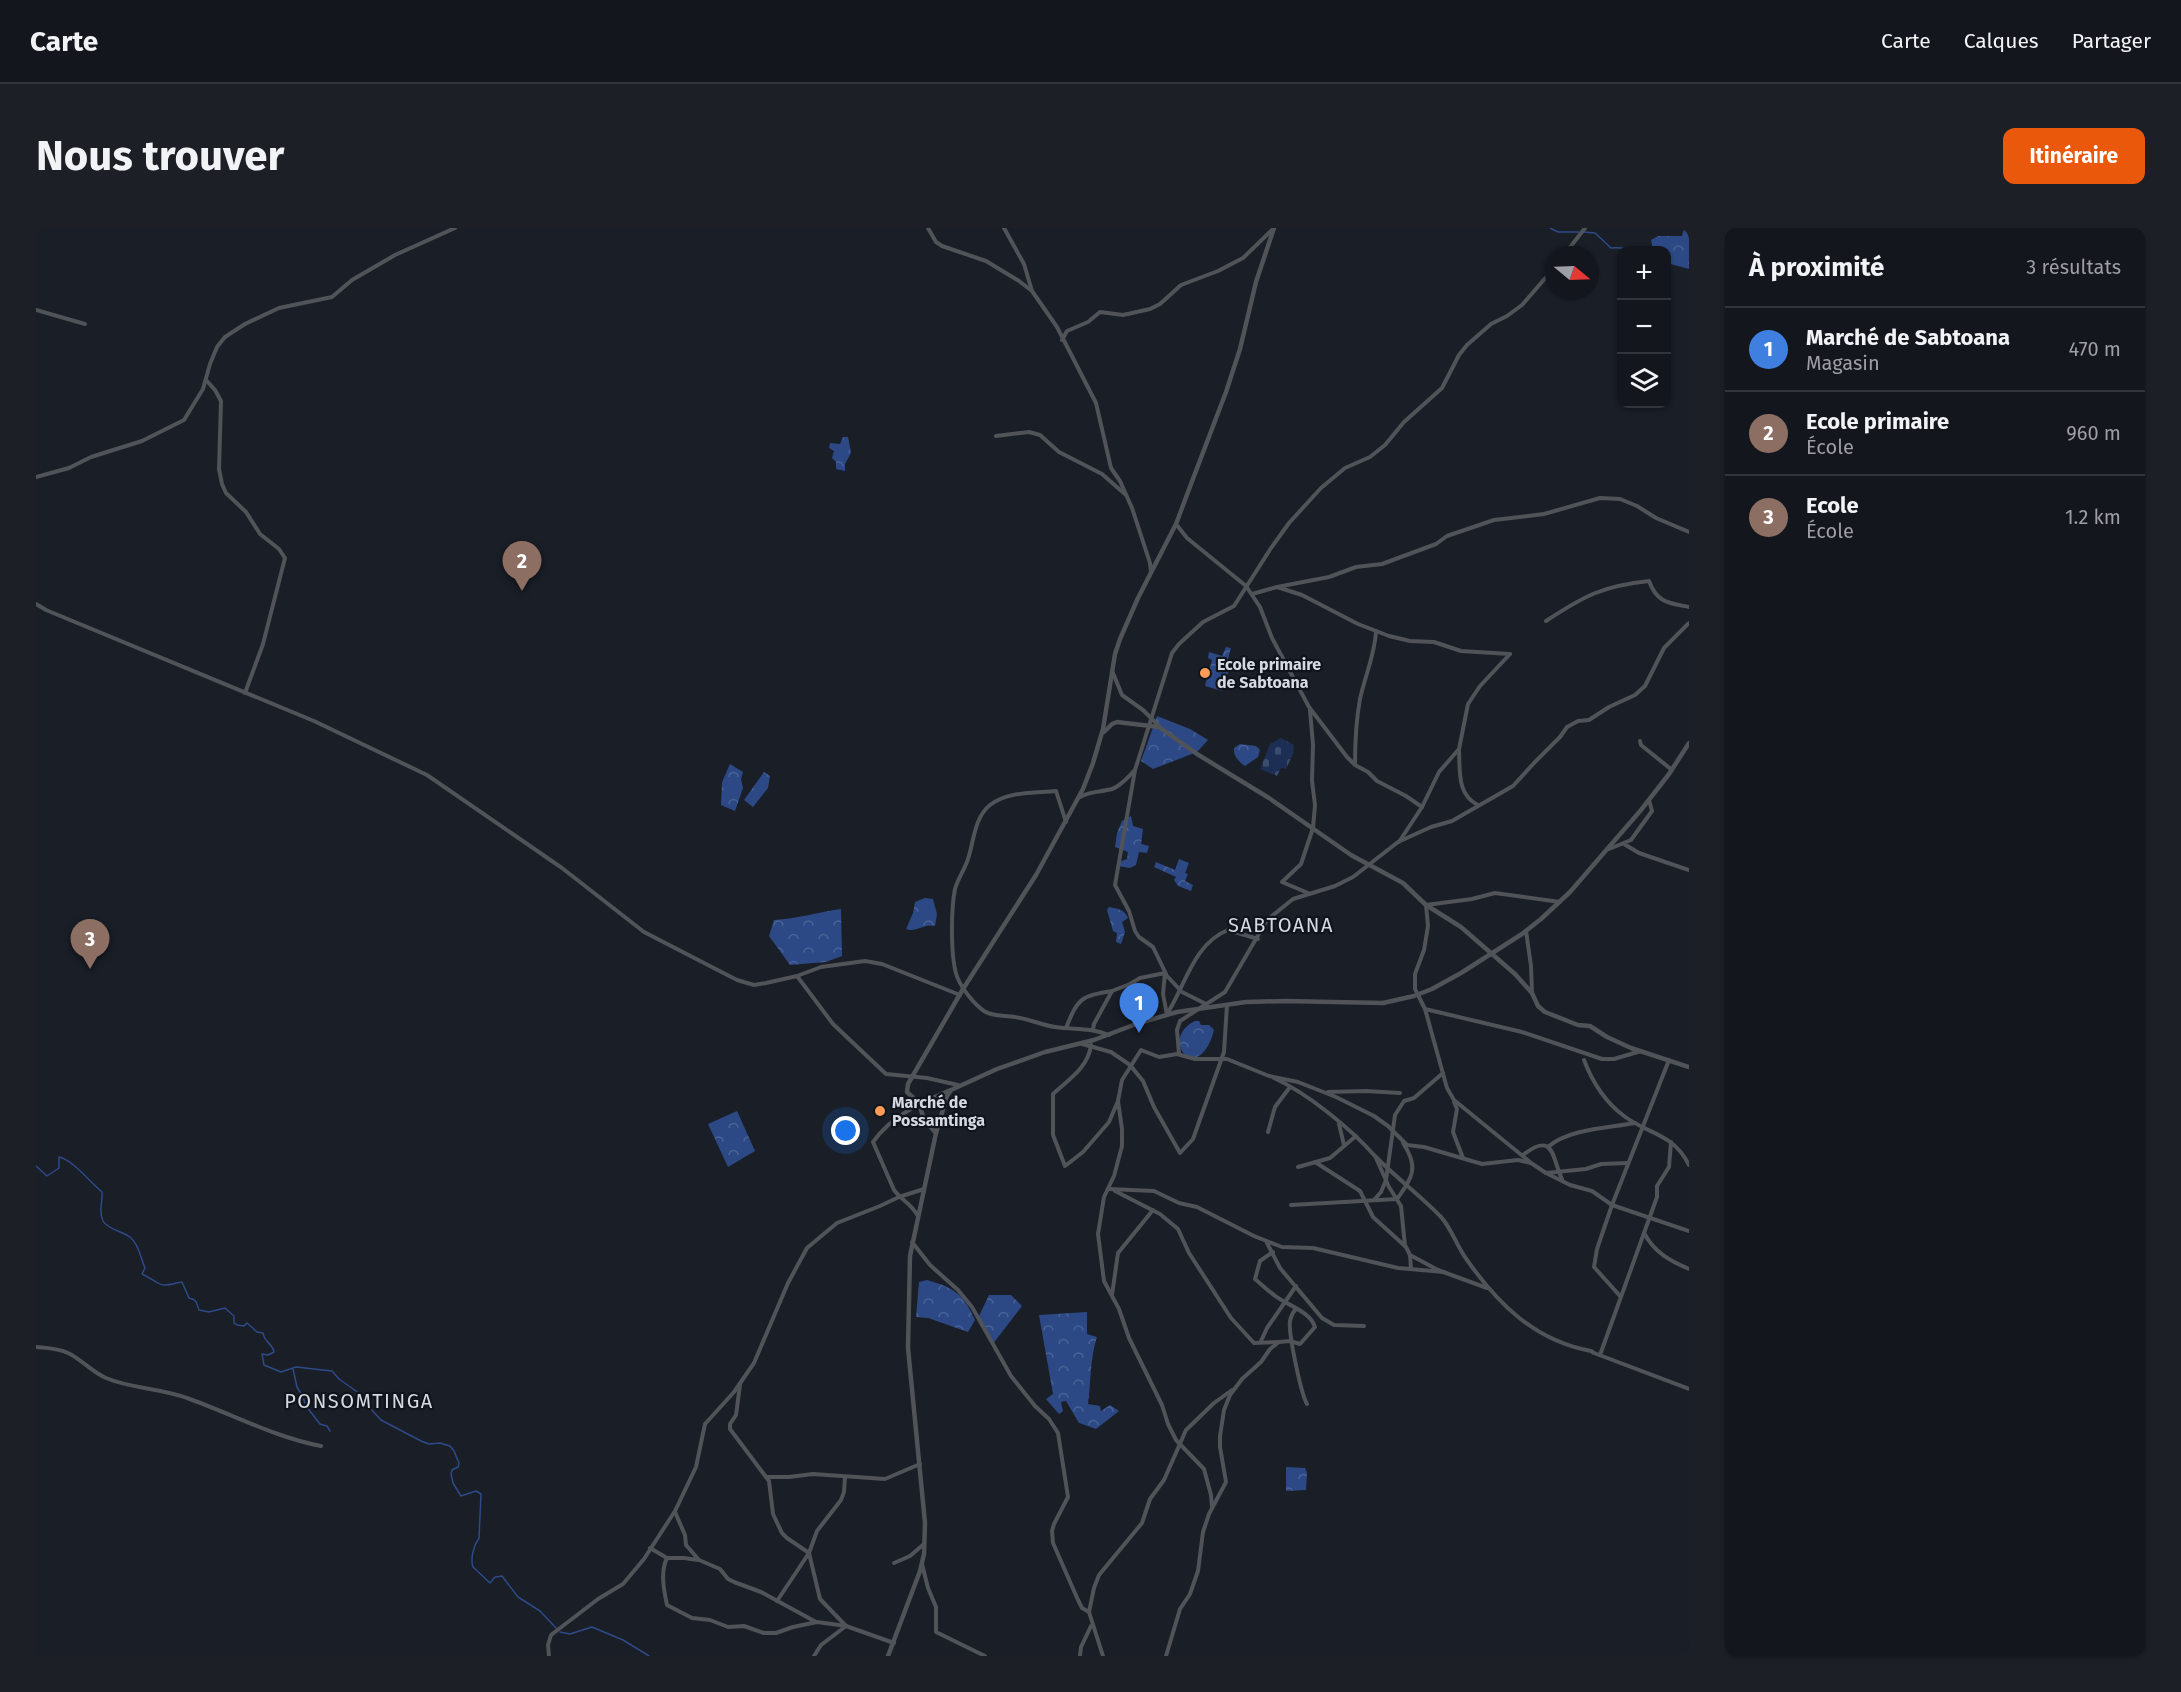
<!DOCTYPE html>
<html lang="fr">
<meta charset="utf-8">
<style>
body{margin:0;font-family:"Fira Sans",sans-serif;background:#1c1f26;color:#f1f3f6}
.controls{position:absolute;right:18px;top:18px;display:grid;overflow:hidden;border-radius:12px;box-shadow:0 2px 4px #0004}
.controls button{width:54px;height:54px;display:grid;place-items:center;padding:0;border:0;border-bottom:2px solid #32353b;background:#13161d;color:#f1f3f6;font:30px sans-serif}
.compass{position:absolute;left:1509px;top:18px;width:54px;height:54px;border-radius:50%;background:#13161d;box-shadow:0 2px 4px #0004;rotate:109deg}
.you{position:absolute;left:810px;top:903px;width:21px;height:21px;margin:-15px;border:4px solid #fff;border-radius:50%;background:#1a73e8;box-shadow:0 0 0 9px #1a73e833}
.badge{display:grid;place-items:center;width:39px;height:39px;border-radius:50%;background:#ea580c;color:#fff;font-size:20px;font-weight:700}
.pin{position:absolute;translate:-50% -50px;filter:drop-shadow(0 2px 3px #0008)}
.pin::after{content:'';position:absolute;top:32px;width:21px;height:18px;background:inherit;clip-path:polygon(0 0,100% 0,50% 100%)}
.list{margin:0;padding:0;list-style:none}
h2{display:flex;justify-content:space-between;align-items:center;height:78px;margin:0;padding:0 24px;font-size:26px}
h2 small{font-size:20px;font-weight:400;color:#9d9fa4}
.list li{display:grid;grid-template-columns:39px 1fr auto;gap:18px;align-items:center;box-sizing:border-box;height:84px;padding:0 24px;border-top:2px solid #32353b}
.list b{display:block;font-size:22px;white-space:nowrap}
.list p{margin:0;font-size:20px;white-space:nowrap;color:#9d9fa4}
.list em{font-size:20px;font-style:normal;color:#9d9fa4}
.icon{flex:none;width:33px;height:33px;fill:none;stroke:currentColor;stroke-width:2;stroke-linecap:round;stroke-linejoin:round}
.map{position:relative;flex:none;width:1653px;height:1428px;overflow:hidden;border-radius:12px}
header{display:flex;align-items:center;gap:36px;box-sizing:border-box;height:84px;padding:0 30px;background:#13161d;border-bottom:2px solid #32353b}
header strong{font-size:28px}
nav{display:flex;gap:33px;margin-inline-start:auto;font-size:21px}
.intro{display:flex;align-items:center;justify-content:space-between;box-sizing:border-box;height:144px;padding:0 36px}
h1{margin:0;font-size:42px}
.button{padding:15px 27px;border-radius:12px;background:#ea580c;color:#fff;font-size:21px;font-weight:700}
main{display:flex;gap:36px;padding:0 36px}
aside{flex:1;background:#13161d;border-radius:12px;box-shadow:0 2px 4px #0004}
.map>svg:first-child{display:block}
</style>
<header>
<strong>Carte</strong>
<nav><a>Carte</a><a>Calques</a><a>Partager</a></nav>
</header>
<div class="intro"><h1>Nous trouver</h1><a class="button">Itinéraire</a></div>
<main>
<div class="map">
<svg width="1653" height="1428" viewBox="0 0 1653 1428">
<defs>
<pattern id="forest-crowns" width="20" height="18" patternUnits="userSpaceOnUse" patternTransform="scale(1.5)"><rect width="20" height="18" fill="#2c4986"/><path d="M2 6a3 3 0 1 1 6 0M12 15a3 3 0 1 1 6 0" fill="none" stroke="#4a6397"/></pattern>
<pattern id="cemetery-stones" width="16" height="16" patternUnits="userSpaceOnUse" patternTransform="scale(1.5)"><rect width="16" height="16" fill="#1c2e54"/><path d="M2 7V4a2 2 0 0 1 4 0v3zM10 15v-3a2 2 0 0 1 4 0v3z" fill="#3c4c6c"/></pattern>
</defs>
<rect width="100%" height="100%" fill="#191e27"/>
<g fill="url(#forest-crowns)">
<path d="M1648 0H1653V41L1631 35 1630 22H1617L1615 12 1622 8H1646Z"/>
<path d="M807 209H812L815 225 809 236V243L800 241V234L796 230 798 223 793 220 794 215 804 216Z"/>
<path d="M1190 419 1195 420 1191 434 1195 436 1186 463 1169 458 1176 432 1172 430 1173 424 1186 428Z"/>
<path d="M1121 488 1154 501 1172 512 1161 524 1117 541 1105 533Z"/>
<path d="M1204 516 1220 518 1224 522 1222 529 1209 538C1203 534 1197 528 1198 520Z"/>
<path d="M694 536 707 544 705 551 707 560 699 583 685 577 686 554Z"/>
<path d="M728 544 734 548 732 560 717 579 708 572Z"/>
<path d="M1095 588 1097 598 1107 601 1105 616 1113 618 1111 625 1103 624 1100 637 1094 640 1082 638 1083 634 1091 631 1092 624 1079 619 1081 605 1086 593Z"/>
<path d="M1143 631 1153 635 1149 645 1152 646 1149 653 1157 657 1155 663 1142 658 1138 652 1140 649 1118 639 1120 634 1139 642Z"/>
<path d="M889 670 897 671 901 686 899 698C887 695 881 705 870 701L877 685 879 674Z"/>
<path d="M1073 679C1082 681 1088 681 1092 690L1086 694 1089 704 1085 716 1080 714 1081 705 1077 703 1071 682Z"/>
<path d="M805 681 806 728 790 734 754 737 733 708 738 692C761 691 783 684 805 681Z"/>
<path d="M1159 793H1163L1165 797H1173L1178 802C1163 860 1121 811 1159 793Z"/>
<path d="M701 883 719 923 692 939 672 896Z"/>
<path d="M891 1052C918 1060 927 1065 939 1092L932 1104 892 1090 880 1089 883 1054Z"/>
<path d="M953 1067H975L986 1078 956 1117 942 1090Z"/>
<path d="M1051 1084V1106L1061 1109C1054 1130 1055 1153 1052 1176L1064 1178 1065 1183 1074 1177 1083 1183 1060 1201 1043 1195 1030 1173 1025 1174 1027 1183 1023 1186 1010 1171 1017 1166 1003 1087Z"/>
<path d="M1250 1239 1269 1240 1271 1245 1270 1262 1250 1263Z"/>
</g>
<path fill="url(#cemetery-stones)" d="M1245 510 1258 517 1257 526 1250 541 1245 540 1241 548 1224 541 1234 516Z"/>
<g fill="none" stroke-linecap="round" stroke-linejoin="round">
<g stroke="#2e4a88" stroke-width="1.5">
<path d="M1514 0 1522 4H1543"/>
<path d="M1548 4 1559 5 1575 20C1584 19 1591 21 1599 21 1619 20 1633 22 1653 26"/>
<path d="M0 938 11 948 23 940V929C37 932 54 954 66 964 67 974 62 983 67 993 72 1002 87 1003 95 1010 103 1016 105 1032 109 1040L106 1046C112 1049 115 1051 120 1054 128 1060 137 1055 146 1054L153 1070C162 1072 160 1075 163 1082L173 1084 189 1080 198 1088V1095L201 1097 208 1098 211 1095 221 1104 227 1105C228 1114 237 1116 238 1124L232 1127 226 1126 228 1137 245 1144 260 1139 296 1143 303 1151 327 1168 333 1179 345 1192 385 1213 393 1216 404 1215 414 1218 418 1223 423 1235 422 1239 416 1242 415 1246 417 1255 425 1268 440 1263 445 1266 443 1310C438 1317 434 1330 437 1339L454 1355 459 1349 466 1348 482 1369 504 1383 520 1400"/>
<path d="M257 1141 261 1159 267 1169 270 1178 284 1196 291 1198 294 1203"/>
<path d="M524 1404 534 1406 556 1399 587 1412 613 1428"/>
</g>
<g stroke="#505357" stroke-width="4">
<path d="M892 0 900 14 906 18 950 33 983 53 996 63 1021 99 1060 175 1075 240 1084 253 1096 280 1114 335 1115 344"/>
<path d="M968 0 988 36 996 63"/>
<path d="M1528 27 1549 0"/>
<path d="M0 82 49 96"/>
<path d="M1026 112 1031 103 1052 94 1064 84 1087 87 1114 81 1124 76 1145 57 1182 43 1207 30 1237 1"/>
<path d="M170 152 179 162 185 173 183 241 186 256 190 265 210 284 224 306 243 321 249 330 227 416 209 465"/>
<path d="M960 208 993 204 1004 207 1023 224 1066 246 1090 267"/>
<path d="M0 249 33 240 55 229 106 213 148 192 167 161 174 136 181 119 189 109 209 96 243 80 296 69 316 52 359 27 419 0"/>
<path d="M1140 296 1151 310 1210 358 1224 379 1236 410 1273 479 1311 529 1319 537 1332 544 1341 553 1370 568 1386 579"/>
<path d="M1241 359 1293 349 1320 339 1346 336 1400 316 1411 308 1458 292 1508 286 1564 270 1584 271 1601 278 1620 290 1653 304"/>
<path d="M1216 366 1241 359 1266 367 1322 396 1353 408 1374 413 1398 414 1425 423 1474 426"/>
<path d="M0 376 10 382 278 493 391 547 526 640 608 704 701 752 718 757 730 755 761 748 785 739 829 733 846 736 924 767"/>
<path d="M1510 393C1548 368 1566 358 1613 353 1621 375 1633 375 1653 379"/>
<path d="M1077 445 1086 467 1107 482 1123 498"/>
<path d="M1604 513 1605 517 1636 542"/>
<path d="M1423 522C1424 543 1421 567 1442 577"/>
<path d="M1319 536C1319 514 1320 493 1324 471 1329 448 1339 426 1340 403"/>
<path d="M1044 569C1054 563 1065 564 1076 561 1085 558 1092 549 1099 542"/>
<path d="M1030 594 1020 563C999 565 972 563 954 577 938 590 938 613 932 631 929 641 922 650 919 661 915 681 914 733 922 751 927 762 938 776 948 783 957 789 969 787 979 789 993 791 1006 797 1019 799 1040 802 1052 799 1073 807"/>
<path d="M1363 614 1386 579 1403 544 1423 521 1432 476 1444 458 1474 426"/>
<path d="M1588 616 1603 625 1653 642"/>
<path d="M1573 621 1595 612 1616 583 1613 572"/>
<path d="M1272 665 1246 654 1265 636 1277 600 1279 577 1276 553 1277 517 1274 482"/>
<path d="M1490 703 1495 738 1496 764"/>
<path d="M761 748 797 796 850 846 891 850 922 857"/>
<path d="M1170 776 1146 764 1131 748 1117 719 1103 709 1099 703 1093 683 1079 657 1099 542 1136 425 1143 416 1167 394 1198 378 1235 320 1253 295 1285 260 1309 240 1334 229 1349 217 1368 194 1406 160 1423 127 1431 117 1455 96 1471 88 1486 77 1518 40"/>
<path d="M1389 781 1486 804 1566 831H1578L1605 823"/>
<path d="M1131 786C1149 758 1158 715 1192 702L1222 711"/>
<path d="M1030 800C1042 770 1045 768 1076 763"/>
<path d="M1057 801 1058 796 1076 763 1094 756 1104 750 1129 745 1127 766 1131 787"/>
<path d="M1046 816 1075 824 1094 837 1107 853 1118 879 1144 925 1157 911 1188 824 1191 777"/>
<path d="M1055 817C1052 840 1033 851 1017 866V907L1029 938 1047 924 1073 894 1082 873 1086 852 1105 822 1123 829 1141 826 1159 831H1191L1233 848 1262 854 1300 869 1338 888 1352 898 1371 917 1388 919 1446 936 1482 932 1495 935 1510 945 1534 957 1556 963 1576 977 1561 1021 1558 1039 1584 1068"/>
<path d="M1143 826 1141 802 1144 793 1189 764 1231 692 1257 671 1299 658 1317 649 1362 614 1395 599 1416 593 1477 558 1498 535 1524 509 1531 499 1542 493 1553 492 1573 479 1599 467 1609 458 1628 420 1653 395"/>
<path d="M1548 832C1556 853 1569 874 1588 888 1613 907 1637 905 1653 937"/>
<path d="M1633 832 1576 977 1653 1003"/>
<path d="M1238 850C1271 865 1314 900 1338 927 1359 949 1384 967 1405 989 1416 1001 1421 1019 1431 1032 1462 1076 1499 1113 1555 1123L1558 1125 1653 1161"/>
<path d="M1292 864 1330 863 1364 865"/>
<path d="M1082 873 1086 901V918L1078 948 1068 969 1062 1006 1068 1053 1083 1081 1093 1110 1126 1177 1132 1196 1140 1212 1168 1241 1175 1267 1176 1279"/>
<path d="M1418 874 1421 881 1417 904 1427 930"/>
<path d="M1303 896 1308 917"/>
<path d="M1232 904 1239 879 1254 859"/>
<path d="M1512 919C1532 901 1572 900 1599 895"/>
<path d="M1487 927C1519 902 1516 931 1526 951"/>
<path d="M1340 930 1353 959 1365 978 1369 1018"/>
<path d="M1279 934 1324 963 1337 989 1370 1019 1374 1027 1402 1042 1451 1060"/>
<path d="M1494 934 1418 872 1411 860 1389 781 1379 761V746L1388 722 1392 698 1390 677 1436 671 1459 665 1524 674"/>
<path d="M1262 939 1294 930 1320 908"/>
<path d="M1510 945 1550 941 1565 936 1592 935"/>
<path d="M1073 961 1118 963 1143 975 1161 979 1218 1008 1246 1019 1277 1020 1362 1040 1408 1044"/>
<path d="M1079 963 1124 986 1142 1001 1153 1025 1195 1090 1218 1115 1242 1114"/>
<path d="M1338 972 1345 964 1350 952 1359 887 1368 873 1378 870 1407 845"/>
<path d="M1255 977 1361 971C1377 949 1383 939 1367 915"/>
<path d="M882 988C873 973 866 973 858 962L837 914C855 888 886 874 914 862"/>
<path d="M1608 1005C1618 1024 1634 1033 1653 1041"/>
<path d="M876 1014 894 1037 922 1062 936 1079 975 1148 999 1178 1013 1191 1022 1205 1032 1269 1018 1296 1016 1303 1017 1315 1042 1372 1046 1380 1053 1384"/>
<path d="M1231 1015 1244 1040 1286 1090 1298 1097 1328 1098"/>
<path d="M1374 1027 1375 1041"/>
<path d="M1076 1067 1082 1025 1117 982"/>
<path d="M1260 1081C1257 1084 1255 1088 1254 1093 1252 1104 1265 1166 1271 1176"/>
<path d="M1225 1113 1231 1100 1260 1058"/>
<path d="M0 1119C10 1120 22 1120 32 1125 45 1131 56 1144 70 1150 96 1161 125 1160 151 1170 196 1186 238 1209 285 1218"/>
<path d="M1564 1127 1621 969V958L1633 939 1635 914"/>
<path d="M704 1157 700 1187 694 1196V1201L733 1253 737 1286 746 1305 751 1310 773 1325 784 1371 810 1398 785 1417 778 1428"/>
<path d="M730 1249H753L777 1246 849 1251 884 1236"/>
<path d="M639 1284 649 1307 650 1317 663 1332 684 1341 692 1351 698 1354 725 1364 780 1394"/>
<path d="M614 1320 631 1330C624 1344 628 1363 631 1377L656 1390 674 1392 692 1399 708 1398 728 1405H740L757 1399 781 1394 810 1398 858 1415"/>
<path d="M631 1330H648L662 1332"/>
<path d="M858 1335 874 1328 888 1316"/>
<path d="M886 1336 892 1360 900 1379V1404L949 1428"/>
<path d="M741 1373 773 1325 781 1303 805 1272 808 1264 809 1249"/>
<path d="M513 1428 512 1417 515 1407 562 1371 587 1356 608 1331 639 1283 660 1239 669 1196 698 1164 718 1135 752 1055 771 1020 801 995 844 978 863 969 888 961"/>
<path d="M1044 1428 1045 1419 1055 1398"/>
<path d="M1067 1428 1053 1384 1058 1360 1063 1347 1106 1295 1114 1271 1128 1252 1150 1202 1178 1175 1196 1162"/>
<path d="M1130 1428 1144 1381 1154 1366 1162 1343 1167 1304 1173 1286 1190 1254 1184 1219V1208L1188 1182 1194 1167 1206 1151 1225 1134 1234 1121 1243 1114 1254 1113 1264 1116 1279 1099C1274 1083 1250 1077 1238 1067 1231 1062 1225 1056 1219 1051L1224 1033 1237 1024"/>
</g>
<g stroke="#505357" stroke-width="4.5">
<path d="M1068 504 1076 496 1081 494 1123 499 1161 526 1233 570 1315 627 1367 655 1390 677 1425 699 1479 746 1496 765 1502 778 1509 784 1542 797 1554 798 1571 809 1595 820 1653 839"/>
<path d="M900 905 888 892 883 875 871 864 872 856 927 761 1000 647 1047 561 1057 535 1067 501 1079 426 1084 411 1102 370 1140 296 1152 264 1190 164 1204 121 1220 54 1238 0"/>
<path d="M852 1428 884 1343 888 1326 889 1295 872 1120 874 1028 900 905 911 868 915 862 961 841 1009 824 1058 812 1100 796 1141 784 1210 774 1249 773 1347 775 1378 768 1396 761 1425 745 1486 706 1505 691 1534 664 1605 582 1633 546 1653 515"/>
</g>
</g>
<g fill="#fe9c57" stroke="#10141d" stroke-width="2">
<circle cx="1169" cy="445" r="6"/>
<circle cx="844" cy="883" r="6"/>
</g>
<g text-anchor="middle" stroke-width="4.5" stroke-linejoin="round" paint-order="stroke">
<g font-size="16" font-weight="bold" fill="#d6d9e0" stroke="#10141d" text-anchor="start">
<text x="1181" y="442">Ecole primaire<tspan x="1181" dy="18">de Sabtoana</tspan></text>
<text x="856" y="880">Marché de<tspan x="856" dy="18">Possamtinga</tspan></text>
</g>
<g font-size="20" letter-spacing="1.5" fill="#d6d9e0" stroke="#10141d">
<text x="1245" y="704">SABTOANA</text>
<text x="323" y="1180">PONSOMTINGA</text>
</g>
</g>
</svg>
<div class="controls">
<button>+</button>
<button>−</button>
<button><svg class="icon" aria-label="layers" viewBox="0 0 24 24"><path d="M12 4l9 5-9 5-9-5zM3 14l9 5 9-5"/></svg></button>
</div>
<svg class="compass" viewBox="-18 -18 36 36"><path d="M0-13l5 13h-10z" fill="#e53935"/><path d="M0 13l5-13h-10z" fill="#9d9fa4"/></svg>
<div class="you"></div>
<div class="pin badge" style="left:1103px;top:805px;background:#3f7fe0">1</div>
<div class="pin badge" style="left:486px;top:363px;background:#8d6e63">2</div>
<div class="pin badge" style="left:54px;top:741px;background:#8d6e63">3</div>
</div>
<aside>
<h2>À proximité<small>3 résultats</small></h2>
<ul class="list">
<li><span class="badge" style="background:#3f7fe0">1</span><div><b>Marché de Sabtoana</b><p>Magasin</p></div><em>470 m</em></li>
<li><span class="badge" style="background:#8d6e63">2</span><div><b>Ecole primaire</b><p>École</p></div><em>960 m</em></li>
<li><span class="badge" style="background:#8d6e63">3</span><div><b>Ecole</b><p>École</p></div><em>1.2 km</em></li>
</ul>
</aside>
</main>
